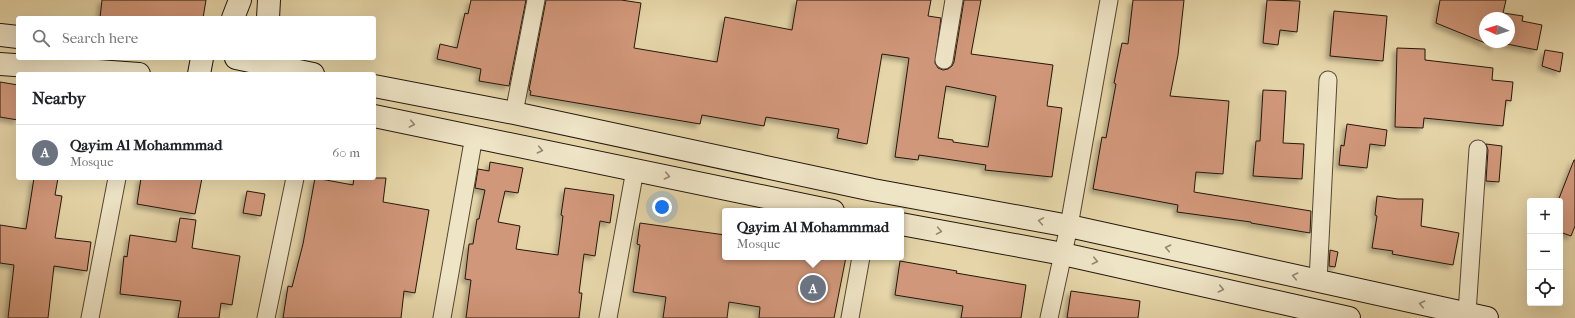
<!DOCTYPE html>
<meta charset="utf-8">
<style>
body{margin:0;font-family:"IM FELL French Canon",serif;background:#f2f2f2;color:#202124}
.controls{position:absolute;right:12px;bottom:12px;display:grid;overflow:hidden;border-radius:4px;box-shadow:0 4px 16px #0002}
.controls button{width:36px;height:36px;display:grid;place-items:center;padding:0;border:0;border-bottom:1px solid #e0e0e0;background:#fff;color:#202124;font:20px sans-serif}
.compass{position:absolute;left:1479px;top:12px;width:36px;height:36px;border-radius:50%;background:#fff;box-shadow:0 4px 16px #0002;rotate:273deg}
.you{position:absolute;left:662px;top:207px;width:14px;height:14px;margin:-10px;border:3px solid #fff;border-radius:50%;background:#1a73e8;box-shadow:0 0 0 6px #1a73e833}
.badge{display:grid;place-items:center;width:26px;height:26px;border-radius:50%;background:#8f2418;color:#fff;font-size:13px;font-weight:700}
.pin{position:absolute;translate:-50% -50%;border:2px solid #fff;box-shadow:0 1px 4px #0006}
.popup{position:absolute;left:722px;top:208px;width:182px;height:52px;box-sizing:border-box;display:grid;place-content:center;border-radius:4px;background:#fff;filter:drop-shadow(0 1px 3px #0005);font-size:13px;white-space:nowrap;color:#757577}
.popup b{font-size:15px;color:#202124}
.popup::after{content:'';position:absolute;left:50%;top:100%;margin-left:-8px;border:8px solid transparent;border-top-color:#fff}
.list{margin:0;padding:0;list-style:none}
h2{display:flex;justify-content:space-between;align-items:center;height:52px;margin:0;padding:0 16px;font-size:17px}
h2 small{font-size:13px;font-weight:400;color:#757577}
.list li{display:grid;grid-template-columns:26px 1fr auto;gap:12px;align-items:center;box-sizing:border-box;height:56px;padding:0 16px;border-top:1px solid #e0e0e0}
.list b{display:block;font-size:15px;white-space:nowrap}
.list p{margin:0;font-size:13px;white-space:nowrap;color:#757577}
.list em{font-size:13px;font-style:normal;color:#757577}
.icon{flex:none;width:22px;height:22px;fill:none;stroke:currentColor;stroke-width:2;stroke-linecap:round;stroke-linejoin:round}
.map{position:relative;flex:none;width:1575px;height:318px;overflow:hidden}
.search{position:absolute;background:#fff;box-shadow:0 4px 16px #0002;left:16px;top:16px;width:360px;height:44px;display:flex;align-items:center;gap:10px;box-sizing:border-box;padding:0 14px;border-radius:4px;color:#757577;font-size:15px}
.panel{position:absolute;background:#fff;box-shadow:0 4px 16px #0002;left:16px;top:72px;width:360px;height:108px;border-radius:4px}
.map>svg:first-child{display:block}
</style>
<div class="map">
<svg width="1575" height="318" viewBox="0 0 1575 318">
<defs>
<filter id="shadow"><feDropShadow dx="-3.5" dy="3.5" stdDeviation="2" flood-color="#0004"/></filter>
</defs>
<rect width="100%" height="100%" fill="#e5d5a8"/>
<filter id="stains"><feTurbulence type="fractalNoise" baseFrequency=".005" numOctaves="4"/><feColorMatrix values="0 0 0 0 .2 0 0 0 0 .09 0 0 0 0 .02 0 0 0 .5 -.17"/></filter>
<radialGradient id="worn" r=".72"><stop offset=".6" stop-color="#630" stop-opacity="0"/><stop offset="1" stop-color="#630" stop-opacity=".3"/></radialGradient>
<g fill="#d1977a" stroke="#24170c" fill-rule="evenodd" filter="url(#shadow)">
<path d="M102 0H206L203 18H100Z"/>
<path d="M471 0H526L509 86 479 81 481 69 437 59 440 44 457 48 465 13 468 14Z"/>
<path d="M546 0H621L641 3 634 48 717 62 725 17 792 30 797 0H931L928 16 941 18 935 63 938 68 943 70 948 69 952 66 954 62 964 0H981L971 54 1053 65 1047 106 1062 108 1052 177 985 170 986 165 919 155 918 160 895 157 909 58 882 54 867 144 837 138 839 129 766 117 764 126 702 115 700 124 530 95 531 91 529 90ZM946 86 996 96 988 147 953 142V140L938 138Z"/>
<path d="M1133 0H1184L1178 55 1170 96 1229 101 1223 174 1196 172 1194 192 1311 211 1310 233 1251 223V222L1177 212 1178 205 1093 189 1102 137 1106 138 1116 84 1114 83 1122 43 1128 44Z"/>
<path d="M1267 0 1300 1 1297 32 1280 30 1278 45 1263 43Z"/>
<path d="M1440 0H1506L1503 13 1523 16 1522 21 1542 25 1537 50 1497 42H1509V18H1485V42H1495V47L1436 23Z"/>
<path d="M1334 11 1387 16 1383 61 1330 56Z"/>
<path d="M1397 48 1425 49V60L1493 68 1492 80 1513 82 1511 101 1506 100 1503 126 1424 118 1423 128 1395 127Z"/>
<path d="M1545 50 1563 53 1560 72 1542 66Z"/>
<path d="M0 82 18 85V120L0 117Z"/>
<path d="M1263 90 1286 91 1283 143 1304 144 1302 179 1253 176 1256 141H1260Z"/>
<path d="M1347 124 1387 130 1385 146 1370 144 1367 168 1339 165 1341 145 1344 146Z"/>
<path d="M1486 144 1502 146 1499 182 1486 181 1488 150Z"/>
<path d="M1574 160H1575V226L1571 236 1560 232V201H1558Z"/>
<path d="M490 162 523 168 518 193 505 191 498 222 520 226 516 249 558 255 563 216 561 215 565 188 614 195 610 223 600 221 595 256 584 254 579 293H582L579 318H466L471 280 465 279 469 244H473L477 219H479L485 190 475 188 478 169 489 171Z"/>
<path d="M34 178H58L55 195 62 196 55 238 91 242 87 271 54 266 48 318H8L14 265 0 263V225L26 229Z"/>
<path d="M141 178H202L195 214 137 204Z"/>
<path d="M315 178 353 185 354 178H386L383 202 429 210 415 293 404 291 401 318H283L288 286 292 287 303 244Z"/>
<path d="M247 191 265 194 261 216 243 213Z"/>
<path d="M1377 196 1398 199H1423L1421 226 1459 233 1453 265 1392 254 1393 251 1372 248 1377 216 1375 215Z"/>
<path d="M180 218 196 220 192 248 240 256 232 305 221 303 219 318H178L181 301 120 294 124 256 127 257 130 235 176 242Z"/>
<path d="M640 223 725 235V257H846L834 318H759L760 307 729 302 727 318H663L666 297 633 292 640 245 637 244Z"/>
<path d="M1330 250 1338 252 1335 267 1329 266Z"/>
<path d="M900 261 957 271 956 273 1026 285 1021 318H961L963 306 895 295Z"/>
<path d="M1071 291 1140 301 1138 318H1067Z"/>
</g>
<g fill="none" stroke-linecap="round" stroke-linejoin="round">
<g stroke="#544633" stroke-width="19">
<g id="street">
<path d="M944 60 954 0"/>
<path d="M514 113 536 0"/>
<path d="M1318 281 1328 80"/>
<path d="M1467 313 1478 149"/>
<path d="M90 318 117 178"/>
<path d="M266 318 295 178"/>
<path d="M442 318 474 136"/>
<path d="M608 318 635 170"/>
<path d="M850 318 861 257"/>
<path d="M1049 318 1069 226 1109 0"/>
</g>
</g>
<g stroke="#24170c" stroke-width="24">
<g id="secondary">
<path d="M233 18 240 0"/>
<path d="M268 18 269 0"/>
<path d="M0 35 18 37"/>
<path d="M236 58 313 74"/>
<path d="M0 64 139 74"/>
<path d="M199 74 202 58"/>
<path d="M374 86 514 113 873 190 1069 226 1487 318"/>
<path d="M374 116 833 211"/>
<path d="M901 224 1063 254 1349 318"/>
</g>
</g>
<use href="#street" stroke="#eee4c6" stroke-width="17"/>
<use href="#secondary" stroke="#eee4c6" stroke-width="22"/>
</g>
<defs><path id="oneway-chevron" d="M-2-3.5L2.5 0L-2 3.5" fill="none" stroke-width="1.6" stroke-linecap="round" stroke-linejoin="round"/></defs>
<g stroke="#938872">
<use href="#oneway-chevron" transform="translate(412 124) rotate(11)"/>
<use href="#oneway-chevron" transform="translate(540 150) rotate(12)"/>
<use href="#oneway-chevron" transform="translate(667 176) rotate(12)"/>
<use href="#oneway-chevron" transform="translate(1041 221) rotate(-170)"/>
<use href="#oneway-chevron" transform="translate(939 231) rotate(10)"/>
<use href="#oneway-chevron" transform="translate(1168 248) rotate(-168)"/>
<use href="#oneway-chevron" transform="translate(1095 261) rotate(13)"/>
<use href="#oneway-chevron" transform="translate(1295 276) rotate(-168)"/>
<use href="#oneway-chevron" transform="translate(1221 289) rotate(13)"/>
<use href="#oneway-chevron" transform="translate(1422 304) rotate(-168)"/>
</g>
<rect width="100%" height="100%" filter="url(#stains)"/>
<rect width="100%" height="100%" fill="url(#worn)"/>
</svg>
<div class="controls">
<button>+</button>
<button>−</button>
<button><svg class="icon" aria-label="locate" viewBox="0 0 24 24"><circle cx="12" cy="12" r="6"/><path d="M12 2v4M12 18v4M2 12h4M18 12h4"/></svg></button>
</div>
<svg class="compass" viewBox="-18 -18 36 36"><path d="M0-13l5 13h-10z" fill="#e53935"/><path d="M0 13l5-13h-10z" fill="#757577"/></svg>
<div class="you"></div>
<div class="pin badge" style="left:813px;top:288px;background:#6b7280">A</div>
<div class="popup"><b>Qayim Al Mohammmad</b>Mosque</div>
<div class="search"><svg class="icon" aria-label="search" viewBox="0 0 24 24"><circle cx="10" cy="10" r="6"/><path d="M15 15l6 6"/></svg>Search here</div>
<section class="panel">
<h2>Nearby<small></small></h2>
<ul class="list">
<li><span class="badge" style="background:#6b7280">A</span><div><b>Qayim Al Mohammmad</b><p>Mosque</p></div><em>60 m</em></li>
</ul>
</section>
</div>
